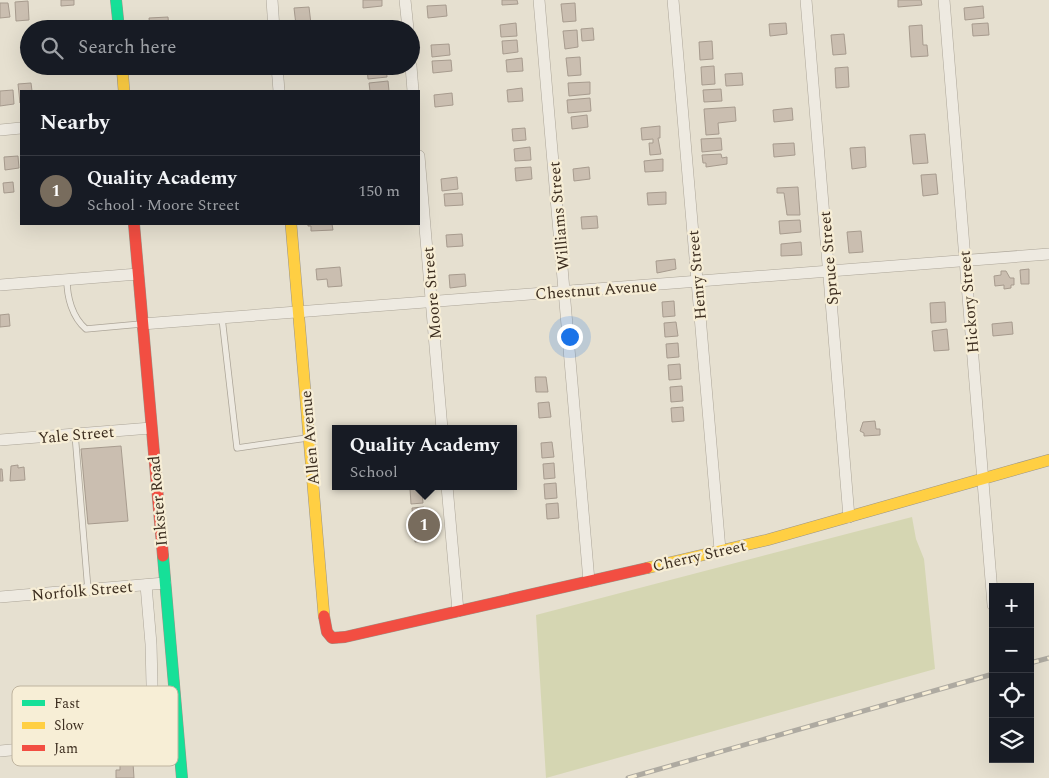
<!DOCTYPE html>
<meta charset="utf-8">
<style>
body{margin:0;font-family:Spectral,serif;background:#20242c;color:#f1f3f6}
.controls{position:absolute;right:15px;bottom:15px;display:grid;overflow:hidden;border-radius:0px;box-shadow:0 5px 20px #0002}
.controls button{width:45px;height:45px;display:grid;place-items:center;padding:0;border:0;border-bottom:1px solid #363941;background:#171b24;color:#f1f3f6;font:25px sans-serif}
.you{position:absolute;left:569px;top:336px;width:18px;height:18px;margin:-12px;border:4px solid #fff;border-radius:50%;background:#1a73e8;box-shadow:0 0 0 8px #1a73e833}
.badge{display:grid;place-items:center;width:32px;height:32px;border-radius:50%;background:#786c5d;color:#fff;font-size:16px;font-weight:700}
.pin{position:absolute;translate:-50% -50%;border:2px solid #fff;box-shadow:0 1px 5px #0006}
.popup{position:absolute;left:332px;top:425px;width:185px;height:65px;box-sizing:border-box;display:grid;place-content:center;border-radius:0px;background:#171b24;filter:drop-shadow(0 1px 4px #0005);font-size:16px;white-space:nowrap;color:#9ea1a6}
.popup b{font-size:19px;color:#f1f3f6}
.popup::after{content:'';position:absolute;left:50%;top:100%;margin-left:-10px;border:10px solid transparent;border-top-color:#171b24}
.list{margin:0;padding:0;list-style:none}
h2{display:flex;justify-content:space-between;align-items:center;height:65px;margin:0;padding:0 20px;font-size:21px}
h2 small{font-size:16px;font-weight:400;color:#9ea1a6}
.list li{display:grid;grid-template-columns:32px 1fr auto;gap:15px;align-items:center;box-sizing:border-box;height:70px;padding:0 20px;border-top:1px solid #363941}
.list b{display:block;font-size:19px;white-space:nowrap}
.list p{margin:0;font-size:16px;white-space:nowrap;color:#9ea1a6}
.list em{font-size:16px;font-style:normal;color:#9ea1a6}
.icon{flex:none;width:28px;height:28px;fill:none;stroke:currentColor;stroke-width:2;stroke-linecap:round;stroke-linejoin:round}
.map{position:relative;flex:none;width:1049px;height:778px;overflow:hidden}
.search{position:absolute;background:#171b24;box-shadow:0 5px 20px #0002;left:20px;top:20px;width:400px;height:55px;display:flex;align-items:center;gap:12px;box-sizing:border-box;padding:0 18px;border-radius:28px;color:#9ea1a6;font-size:19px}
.panel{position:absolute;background:#171b24;box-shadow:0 5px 20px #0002;left:20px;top:90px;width:400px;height:135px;border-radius:0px}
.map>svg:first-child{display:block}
</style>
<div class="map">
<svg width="1049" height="778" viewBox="0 0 1049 778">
<rect width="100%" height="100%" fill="#e6e0d0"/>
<path fill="#d5d6b2" d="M912 517 916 539 924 559 935 669 546 778 536 615Z"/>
<g fill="#cabeb0" stroke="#a79b8e">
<path d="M61 0H74V5L61 6Z"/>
<path d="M363 0H382V6L363 8Z"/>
<path d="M502 0H517L518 4 502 5Z"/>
<path d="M898 0H921L922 5 898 7Z"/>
<path d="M28 1 29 20 16 21 15 2Z"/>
<path d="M0 3H8L10 17 0 18Z"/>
<path d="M575 3 576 21 563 22 561 4Z"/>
<path d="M446 5 447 16 428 18 427 6Z"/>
<path d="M983 6 984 18 965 20 964 8Z"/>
<path d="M309 7 311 24 296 25 294 8Z"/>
<path d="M168 17 169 28 150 29 149 18Z"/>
<path d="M326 23 327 29H315V24Z"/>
<path d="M516 23 517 36 501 37 500 25Z"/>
<path d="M786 23 787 34 770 36 769 24Z"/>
<path d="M988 23 989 35 973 36 972 24Z"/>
<path d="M922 25 923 45H927L928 56 911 57 909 26Z"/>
<path d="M593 28 594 40 582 41 581 29Z"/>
<path d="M577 30 578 47 565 49 563 31Z"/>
<path d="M844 34 846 54 833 55 831 35Z"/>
<path d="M517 40 518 52 503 54 502 41Z"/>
<path d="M712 41 713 59 700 60 699 42Z"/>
<path d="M449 44 450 55 432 57 431 45Z"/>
<path d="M580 57 581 75 568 76 566 58Z"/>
<path d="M522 58 523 71 507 72 506 60Z"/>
<path d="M451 60 452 71 433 73 432 61Z"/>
<path d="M224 66H247L248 70 225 72Z"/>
<path d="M386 66 387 77 368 79 367 67Z"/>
<path d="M714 66 715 84 702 85 701 67Z"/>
<path d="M848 67 849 87 836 88 835 68Z"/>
<path d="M742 73 743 85 726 86 725 74Z"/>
<path d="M388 81 389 91H370L369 83Z"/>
<path d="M590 82V94L569 96 568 83Z"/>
<path d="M31 83 32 91H21L20 103 18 84Z"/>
<path d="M522 88 523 101 508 102 507 90Z"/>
<path d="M721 89 722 101 704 102 703 90Z"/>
<path d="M13 90 14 104 0 106V91Z"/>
<path d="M452 93 453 105 435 107 434 95Z"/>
<path d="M590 98 591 111 568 113 567 100Z"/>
<path d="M735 107 736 121 718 123 719 134 706 135 704 109Z"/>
<path d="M792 108 793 120 774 122 773 110Z"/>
<path d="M587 115 588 127 572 129 571 117Z"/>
<path d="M660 126V138H658L661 154 650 155 649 143H653V139L642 140 641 128Z"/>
<path d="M525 128 526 140 513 141 512 129Z"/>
<path d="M925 134 928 163 913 164 910 135Z"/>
<path d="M721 138 722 150 702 152 701 139Z"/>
<path d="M794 143 795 155 774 157 773 144Z"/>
<path d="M530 147 531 160 515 161 514 149Z"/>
<path d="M865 147 866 167 852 169 850 148Z"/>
<path d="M721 154 722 158 727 157V164L706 167V163H703L702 155Z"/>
<path d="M18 156 19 168 5 170 4 157Z"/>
<path d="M663 159V171L645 172 644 161Z"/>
<path d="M531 167 532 179 516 181 515 168Z"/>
<path d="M589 167 590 179 574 181 573 169Z"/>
<path d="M936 174 938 194 923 196 921 175Z"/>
<path d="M457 177 458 189 442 191 441 179Z"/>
<path d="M13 182 14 192 4 193 3 183Z"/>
<path d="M798 187 800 215H787L784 193H777V188Z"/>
<path d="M666 192V204L648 205 647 193Z"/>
<path d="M462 193 463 205 445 206 444 194Z"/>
<path d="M597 216 598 228 582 229 581 217Z"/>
<path d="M800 220 801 232 780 234 779 221Z"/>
<path d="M308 224H332L333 230 311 231V226H308Z"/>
<path d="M861 231 863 252 849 253 847 232Z"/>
<path d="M462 234 463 246 447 247 446 235Z"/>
<path d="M801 242 802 255 781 256V244Z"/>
<path d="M675 259 676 269 657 273 656 261Z"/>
<path d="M340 267 342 286 328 287 327 279 317 280 316 269Z"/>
<path d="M1029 269V284H1021L1020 270Z"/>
<path d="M1001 271H1006L1010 278H1014V285H1011V288L1004 289V285L995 286 994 276 1001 275Z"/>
<path d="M465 274 466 286 450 288 449 275Z"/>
<path d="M674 301 675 316 663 317 662 302Z"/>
<path d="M945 302 946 322 931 323 930 303Z"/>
<path d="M9 314 10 326 0 327V315Z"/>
<path d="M676 322 678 336 665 337 664 323Z"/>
<path d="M1012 322 1013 334 993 336 992 324Z"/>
<path d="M947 329 949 350 934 351 932 331Z"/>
<path d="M678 343 679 357 667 358 666 344Z"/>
<path d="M680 364 681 379 669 380 668 365Z"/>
<path d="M535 377H546L548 392H536Z"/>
<path d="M682 386 683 401 671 402 670 387Z"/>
<path d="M549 402 551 417 539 418 538 403Z"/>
<path d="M683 407 684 421 672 422 671 408Z"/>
<path d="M875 421 876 429H880V435L864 436V433L860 431 863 422Z"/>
<path d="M552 442 554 457 542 458 541 443Z"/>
<path d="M121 446 128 521 88 524 81 449Z"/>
<path d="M554 463 555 478 544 479 543 464Z"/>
<path d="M18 465V468L24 467 25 480 10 481 11 466Z"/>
<path d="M0 469H2L3 481H0Z"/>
<path d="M556 483 557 498 545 499 544 484Z"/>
<path d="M422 488 423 503 411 504 410 489Z"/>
<path d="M558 503 559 518 547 519 546 504Z"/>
<path d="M424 507 426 522 413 523 412 508Z"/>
<path d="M427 528 428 541 415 542 414 529Z"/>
<path d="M133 763 134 778H116V770H120V764Z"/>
</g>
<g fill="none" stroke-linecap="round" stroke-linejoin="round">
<g stroke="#aca598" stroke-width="7">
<g id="lane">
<path d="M67 280C67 297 72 317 86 329L141 324"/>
<path d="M222 318 237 448 307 438"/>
<path d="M75 434 88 590"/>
</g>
</g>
<g stroke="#aca598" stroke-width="12">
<g id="street">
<path d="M272 0 274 29"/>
<path d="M405 0 408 29"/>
<path d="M539 0 589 581"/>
<path d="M673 0 720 550"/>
<path d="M806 0 849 517"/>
<path d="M944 0 993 605"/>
<path d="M277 66 279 91"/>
<path d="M411 66 413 91"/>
<path d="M0 130 21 128"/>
<path d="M419 156 442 429"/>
<path d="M0 285 138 274"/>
<path d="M142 324 1049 254"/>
<path d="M0 440 151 428"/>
<path d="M447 486 458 611"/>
<path d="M0 597 165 583"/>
<path d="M0 751 148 737 153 724 151 644 146 585"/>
</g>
</g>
<g stroke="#9b9488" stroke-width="12">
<g id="fast">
<path d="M116 0 119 29"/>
<path d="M163 556 182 778"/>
</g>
</g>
<g stroke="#9b9488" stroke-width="12">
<g id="slow">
<path d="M122 66 124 91"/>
<path d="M291 224 324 616"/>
<path d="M647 568 767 540 1049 460"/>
</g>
</g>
<g stroke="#9b9488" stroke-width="12">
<g id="jam">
<path d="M134 224 163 556"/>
<path d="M324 616 327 632 332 638 345 637 647 568"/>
</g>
</g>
<use href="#lane" stroke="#eeeae1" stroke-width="5.5"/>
<use href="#street" stroke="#eeeae1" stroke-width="11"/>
<use href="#fast" stroke="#16e098" stroke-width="11"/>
<use href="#slow" stroke="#ffcf43" stroke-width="11"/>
<use href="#jam" stroke="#f24e42" stroke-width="11"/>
<g stroke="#aeaaa1" stroke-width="5">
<g id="rail">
<path d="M1030 663 1049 658"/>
<path d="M628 778 993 674"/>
</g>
</g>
<use href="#rail" stroke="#f7eed6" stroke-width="3" stroke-dasharray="9" stroke-linecap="butt"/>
</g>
<g text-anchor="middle" stroke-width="4.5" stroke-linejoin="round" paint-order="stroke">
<g font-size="16" fill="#3c2d1f" stroke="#f7eed6">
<text transform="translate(558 216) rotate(-95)" y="6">Williams Street</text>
<text transform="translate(828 258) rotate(-95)" y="6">Spruce Street</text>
<text transform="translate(696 275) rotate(-95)" y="6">Henry Street</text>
<text transform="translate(596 289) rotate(-4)" y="6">Chestnut Avenue</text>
<text transform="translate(431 293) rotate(-95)" y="6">Moore Street</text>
<text transform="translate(968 302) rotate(-95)" y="6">Hickory Street</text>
<text transform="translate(76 434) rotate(-5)" y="6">Yale Street</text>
<text transform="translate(309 438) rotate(-95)" y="6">Allen Avenue</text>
<text transform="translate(157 501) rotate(-95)" y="6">Inkster Road</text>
<text transform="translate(699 555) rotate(-13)" y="6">Cherry Street</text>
<text transform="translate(82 590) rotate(-5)" y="6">Norfolk Street</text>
</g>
</g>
<rect x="12" y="686" width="166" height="80" rx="8" fill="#f7eed6" stroke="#bfb49f" stroke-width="1"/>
<rect x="22" y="700" width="23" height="6" fill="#16e098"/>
<rect x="22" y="722" width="23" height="7" fill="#ffcf43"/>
<rect x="22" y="745" width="23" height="6" fill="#f24e42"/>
<g font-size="14" fill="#3c2d1f">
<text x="54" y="708">Fast</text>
<text x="54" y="730">Slow</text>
<text x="54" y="753">Jam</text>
</g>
</svg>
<div class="controls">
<button>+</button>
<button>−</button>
<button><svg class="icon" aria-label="locate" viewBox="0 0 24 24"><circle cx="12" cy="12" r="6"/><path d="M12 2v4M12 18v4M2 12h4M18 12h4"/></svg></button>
<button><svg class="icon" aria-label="layers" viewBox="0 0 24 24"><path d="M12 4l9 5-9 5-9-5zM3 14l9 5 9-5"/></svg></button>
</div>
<div class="you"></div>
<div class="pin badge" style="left:424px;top:525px">1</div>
<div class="popup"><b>Quality Academy</b>School</div>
<div class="search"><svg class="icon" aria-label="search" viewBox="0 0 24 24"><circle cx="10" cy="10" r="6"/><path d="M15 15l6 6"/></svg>Search here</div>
<section class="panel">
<h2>Nearby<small></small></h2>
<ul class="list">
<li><span class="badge">1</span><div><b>Quality Academy</b><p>School · Moore Street</p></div><em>150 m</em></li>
</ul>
</section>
</div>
